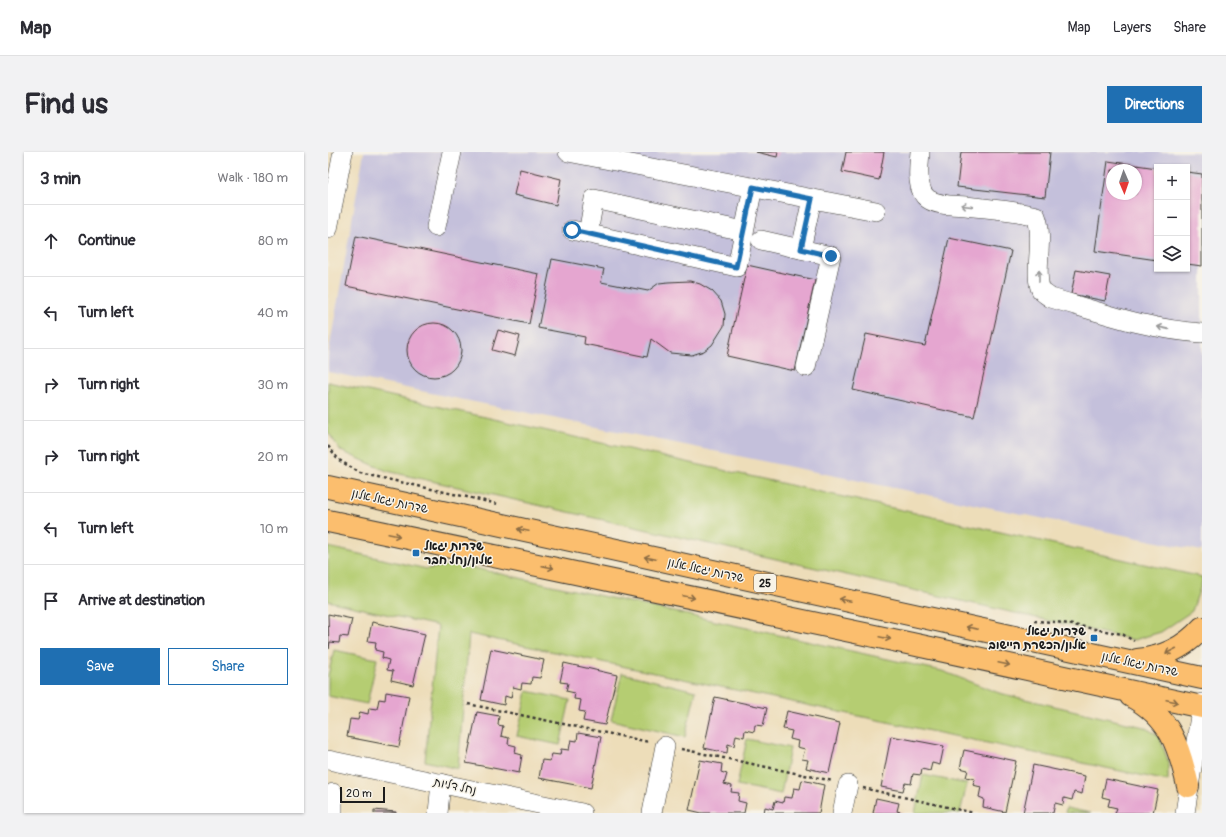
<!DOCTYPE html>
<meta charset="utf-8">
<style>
body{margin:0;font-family:Pangolin,"Playpen Sans Hebrew",sans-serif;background:#f2f2f3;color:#2b2b33}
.controls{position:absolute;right:12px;top:12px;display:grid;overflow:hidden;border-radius:0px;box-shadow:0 1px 3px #0004}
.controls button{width:36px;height:36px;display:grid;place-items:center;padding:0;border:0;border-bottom:1px solid #e1e1e2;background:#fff;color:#2b2b33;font:20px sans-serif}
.compass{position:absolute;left:778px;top:12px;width:36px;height:36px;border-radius:50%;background:#fff;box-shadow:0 1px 3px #0004;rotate:178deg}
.scale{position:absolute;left:12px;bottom:10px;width:45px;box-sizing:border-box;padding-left:4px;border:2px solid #1c1c1c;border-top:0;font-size:11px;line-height:14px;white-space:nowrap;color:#1c1c1c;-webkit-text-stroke:3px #f7f3e8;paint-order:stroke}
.stop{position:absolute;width:12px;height:12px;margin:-9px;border:3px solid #1f6fb2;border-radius:50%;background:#fff}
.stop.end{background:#1f6fb2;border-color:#fff;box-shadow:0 1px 4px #0008}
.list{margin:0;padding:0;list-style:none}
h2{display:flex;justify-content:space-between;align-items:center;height:52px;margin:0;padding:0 16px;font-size:17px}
h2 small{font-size:13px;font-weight:400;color:#7c7c81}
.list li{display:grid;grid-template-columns:26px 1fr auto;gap:12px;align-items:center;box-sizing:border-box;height:72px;padding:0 16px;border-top:1px solid #e1e1e2}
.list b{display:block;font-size:15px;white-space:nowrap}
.list em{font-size:13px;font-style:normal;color:#7c7c81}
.actions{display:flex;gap:8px;padding:12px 16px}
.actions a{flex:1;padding:9px 0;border:1px solid #1f6fb2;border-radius:0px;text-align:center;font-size:14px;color:#1f6fb2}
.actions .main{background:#1f6fb2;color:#fff}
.icon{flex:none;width:22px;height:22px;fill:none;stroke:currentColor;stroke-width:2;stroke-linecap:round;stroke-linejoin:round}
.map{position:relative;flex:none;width:874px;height:661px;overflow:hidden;border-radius:0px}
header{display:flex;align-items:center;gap:24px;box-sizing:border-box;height:56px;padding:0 20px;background:#fff;border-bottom:1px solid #e1e1e2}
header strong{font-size:19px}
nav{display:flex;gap:22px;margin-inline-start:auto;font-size:14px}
.intro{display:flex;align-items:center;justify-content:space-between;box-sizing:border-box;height:96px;padding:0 24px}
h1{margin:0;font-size:28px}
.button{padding:10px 18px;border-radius:0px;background:#1f6fb2;color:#fff;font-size:14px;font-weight:700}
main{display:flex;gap:24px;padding:0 24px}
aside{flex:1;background:#fff;border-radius:0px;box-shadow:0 1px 3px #0004}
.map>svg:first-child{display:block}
</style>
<header>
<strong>Map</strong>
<nav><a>Map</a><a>Layers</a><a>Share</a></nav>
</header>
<div class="intro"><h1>Find us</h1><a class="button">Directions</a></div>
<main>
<aside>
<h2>3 min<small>Walk · 180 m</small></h2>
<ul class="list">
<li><svg class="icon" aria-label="ahead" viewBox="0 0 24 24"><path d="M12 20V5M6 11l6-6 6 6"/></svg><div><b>Continue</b></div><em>80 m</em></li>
<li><svg class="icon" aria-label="left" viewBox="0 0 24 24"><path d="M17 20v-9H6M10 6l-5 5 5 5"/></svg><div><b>Turn left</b></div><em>40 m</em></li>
<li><svg class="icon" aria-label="right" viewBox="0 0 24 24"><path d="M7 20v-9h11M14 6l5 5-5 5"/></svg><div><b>Turn right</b></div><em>30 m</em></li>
<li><svg class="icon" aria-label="right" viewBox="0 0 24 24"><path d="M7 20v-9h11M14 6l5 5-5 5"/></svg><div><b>Turn right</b></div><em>20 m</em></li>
<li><svg class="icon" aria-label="left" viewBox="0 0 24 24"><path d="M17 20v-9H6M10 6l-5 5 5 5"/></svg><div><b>Turn left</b></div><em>10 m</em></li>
<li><svg class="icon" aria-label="arrive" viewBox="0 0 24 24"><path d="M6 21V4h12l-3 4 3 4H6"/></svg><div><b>Arrive at destination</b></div></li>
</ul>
<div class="actions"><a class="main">Save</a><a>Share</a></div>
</aside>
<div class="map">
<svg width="874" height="661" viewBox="0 0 874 661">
<rect width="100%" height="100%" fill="#f7f3e8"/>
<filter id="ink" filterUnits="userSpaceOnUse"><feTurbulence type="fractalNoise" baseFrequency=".025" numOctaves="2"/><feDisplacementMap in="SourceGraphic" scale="8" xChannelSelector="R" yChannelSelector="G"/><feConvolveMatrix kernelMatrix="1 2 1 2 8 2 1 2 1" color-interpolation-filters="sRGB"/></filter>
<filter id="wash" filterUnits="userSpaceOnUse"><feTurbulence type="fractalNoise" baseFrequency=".012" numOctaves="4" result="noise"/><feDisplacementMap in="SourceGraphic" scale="16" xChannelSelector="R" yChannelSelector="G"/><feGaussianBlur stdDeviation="0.9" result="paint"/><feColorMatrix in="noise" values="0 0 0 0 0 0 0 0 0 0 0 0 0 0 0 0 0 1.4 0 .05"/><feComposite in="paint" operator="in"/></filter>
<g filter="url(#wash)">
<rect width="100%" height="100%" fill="#edddb9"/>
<path fill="#c4c0db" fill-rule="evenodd" d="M36 0H874V399L0 220V204ZM829 15H859V117H829ZM784 18H808V42H784Z"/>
<g fill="#b5cd72" stroke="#687447">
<path d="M0 230 874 425V430L864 459 833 480 806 488 59 319 13 299 0 280Z"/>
<path d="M0 395 99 417 128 412 614 519 671 541 816 575 831 584 840 609V629L141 482 130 617 97 609 110 474 0 449Z"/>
<path d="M6 498 49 507 39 552 0 544V524Z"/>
<path d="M294 521 368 539 357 585 283 568Z"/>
<path d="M199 539 242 548 232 593 189 584Z"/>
<path d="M419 587 462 596 453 642 409 633Z"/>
<path d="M595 623 639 632 632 661H587Z"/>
<path d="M738 656 763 661H737Z"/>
</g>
<g id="blocks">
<g fill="#e5a6d0" fill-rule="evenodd">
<path d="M428 0H450L449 5Z"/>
<path d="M518 0H556L551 28 514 20Z"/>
<path d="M633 0H722L717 45 629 35Z"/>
<path d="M780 9 829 16V108L767 99ZM784 18H808V42H784Z"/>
<path d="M192 17 233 27 228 53 186 43Z"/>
<path d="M859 20 874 22V114L859 112Z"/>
<path d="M28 84 211 122 201 172 18 134Z"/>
<path d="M621 86 683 99 646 265 525 238 538 182 597 194Z"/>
<path d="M224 107 276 117 273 130 320 139 331 131 340 130 362 129 372 132 384 139 393 149 397 162 396 174 384 193 376 199 364 203 342 201 323 187 319 205 256 192 257 185 210 176Z"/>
<path d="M419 113 487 128 467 219 399 204Z"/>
<path d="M748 118 782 124 777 149 743 142Z"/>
<circle cx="106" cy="198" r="27"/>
<path d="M170 178 192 184 187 204 164 198Z"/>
<path d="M0 462 24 467 20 485 12 484 11 491 2 490 1 497Z"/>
<path d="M44 470 97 482 85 533 63 528 65 519 59 518 61 508 54 506 55 500 47 498 48 490 40 489Z"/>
<path d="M163 497 216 508 212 526 204 525 203 532 194 531 193 537 185 535 183 546 177 544 176 553 153 548Z"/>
<path d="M236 511 289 523 277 573 255 569 257 560 251 559 253 548 246 547 247 541 238 539 240 531 232 530Z"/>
<path d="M58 540 81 544 71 595 19 585 22 567 30 568 32 560 40 562 41 556 49 557 51 547 57 548Z"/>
<path d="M387 545 439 556 435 574 427 573 426 580 417 578 416 585 408 583 406 594 400 592 399 601 376 596Z"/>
<path d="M459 559 512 571 501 621 478 616 480 608 474 607 477 597 469 595 470 589 462 587 464 579 455 577Z"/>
<path d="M149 560 171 564 170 573 175 574 173 584 181 586 180 592 188 594 187 601 194 603 191 621 138 611Z"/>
<path d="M250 581 273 585 263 636 211 626 214 608 222 609 224 602 232 603 233 597 241 598 243 588 249 589Z"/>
<path d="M563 584 616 594 612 613 604 611 602 619 594 617 593 623 585 622 583 632 577 631 575 639 553 635Z"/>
<path d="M636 598 688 609 677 660 655 655 656 647 651 645 653 635 645 633 647 627 638 625 640 618 632 616Z"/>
<path d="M372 608 394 612 393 620 399 622 396 632 404 634 403 640 411 641 410 649 418 651 416 661H374L361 658Z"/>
<path d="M705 613 757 624 754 642 746 640 744 648 736 646 735 653 727 651 725 661H695Z"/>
<path d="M778 627 830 638 825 661H787L789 656 780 654 782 647 774 645Z"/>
<path d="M474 628 496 633 491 661H436L437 655 445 657 447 649 455 651 456 645 464 646 466 636 472 637Z"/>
<path d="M548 646 571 651 569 659 576 661H545Z"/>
<path d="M46 658 68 660V661H46Z"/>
</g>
</g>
</g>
<g filter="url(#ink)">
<use href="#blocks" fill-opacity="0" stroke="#3b3934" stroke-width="1"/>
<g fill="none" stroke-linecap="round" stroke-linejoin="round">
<g stroke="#3b3934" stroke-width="20">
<g id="minor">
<path d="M240 0 548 59"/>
<path d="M592 0C591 13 587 38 600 47 610 54 627 53 638 54 662 57 685 58 708 64 717 86 705 122 713 138 715 141 720 144 723 146 772 160 822 178 874 181"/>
<path d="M108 75 124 0"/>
<path d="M0 77 15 0"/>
<path d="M244 78 409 115 425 35"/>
<path d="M260 82 266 47 416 79"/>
<path d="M433 88 503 104 478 215"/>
<path d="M473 97 484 47"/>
<path d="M0 608 254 661"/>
<path d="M5 661V641"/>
<path d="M110 661 113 631"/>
<path d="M324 661 337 594"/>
<path d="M514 661 520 633"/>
<path d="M857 661 874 551"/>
</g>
</g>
<g stroke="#3b3934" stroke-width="24">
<g id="highway">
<path d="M0 335 874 526"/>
<path d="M0 369 584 492 874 555"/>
<path d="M809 508C834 506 857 495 874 476"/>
<path d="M803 544C842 565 851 594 860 634"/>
</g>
</g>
<g stroke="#3b3934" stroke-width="2.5" stroke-dasharray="3 3" stroke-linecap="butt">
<path d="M0 294 11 308 32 321 170 352"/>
<path d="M706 469 729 470 794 482 806 489"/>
<path d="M140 552 321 590"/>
<path d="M353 597 505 629"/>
<path d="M535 636 646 661"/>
</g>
<use href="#minor" stroke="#fff" stroke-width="19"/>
<use href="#highway" stroke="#fbbe6e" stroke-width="22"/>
</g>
<defs><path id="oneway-shaft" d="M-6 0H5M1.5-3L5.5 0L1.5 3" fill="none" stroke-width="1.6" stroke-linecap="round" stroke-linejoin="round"/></defs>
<g stroke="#999">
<use href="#oneway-shaft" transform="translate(639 54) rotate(-174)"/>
<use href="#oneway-shaft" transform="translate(711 124) rotate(-90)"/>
<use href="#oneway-shaft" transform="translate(835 176) rotate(-167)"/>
</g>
<g stroke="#8c6d45">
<use href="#oneway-shaft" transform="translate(195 378) rotate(-168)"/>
<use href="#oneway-shaft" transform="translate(66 383) rotate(12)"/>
<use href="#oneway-shaft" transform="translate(322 406) rotate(-168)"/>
<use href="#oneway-shaft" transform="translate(220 415) rotate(12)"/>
<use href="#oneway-shaft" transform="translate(361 445) rotate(12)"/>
<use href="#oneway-shaft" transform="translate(517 448) rotate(-168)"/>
<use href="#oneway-shaft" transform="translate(644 476) rotate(-168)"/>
<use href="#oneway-shaft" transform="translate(557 486) rotate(12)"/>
<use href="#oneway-shaft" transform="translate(843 499) rotate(153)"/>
<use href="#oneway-shaft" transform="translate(676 512) rotate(12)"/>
<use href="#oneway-shaft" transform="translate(844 549) rotate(12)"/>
</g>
</g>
<g fill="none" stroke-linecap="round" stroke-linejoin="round" filter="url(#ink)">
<path stroke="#1f6fb2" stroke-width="5" d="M244 78 408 115 425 35 484 47 473 97 503 104"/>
</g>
<g fill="#1f6fb2" stroke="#f7f3e8" stroke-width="1.5">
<rect x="84" y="397" width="8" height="8" rx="2"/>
<rect x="762" y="482" width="8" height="8" rx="2"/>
</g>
<g text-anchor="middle" stroke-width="3" stroke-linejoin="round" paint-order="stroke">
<rect fill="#f7f3e8" stroke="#5e5c59" stroke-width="1" x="426" y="422" width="22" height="18" rx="3"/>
<g font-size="11" font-weight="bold" fill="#1c1c1c">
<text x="437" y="435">25</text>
</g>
<g font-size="12" fill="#1c1c1c" stroke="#f7f3e8">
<text transform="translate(62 349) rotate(12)" y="4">שדרות יגאל אלון</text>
<text transform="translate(378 418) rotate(12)" y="4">שדרות יגאל אלון</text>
<text transform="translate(812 512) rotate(12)" y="4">שדרות יגאל אלון</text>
<text transform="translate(127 634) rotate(12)" y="4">נחל דליות</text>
</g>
<g font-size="12" font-weight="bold" fill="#1c1c1c" stroke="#f7f3e8" text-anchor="start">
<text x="96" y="398">שדרות יגאל<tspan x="96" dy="14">אלון/נחל חבר</tspan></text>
<text x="758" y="483" text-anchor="end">שדרות יגאל<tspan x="758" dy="14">אלון/הכשרת היישוב</tspan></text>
</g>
</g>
</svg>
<div class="controls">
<button>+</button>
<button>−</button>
<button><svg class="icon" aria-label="layers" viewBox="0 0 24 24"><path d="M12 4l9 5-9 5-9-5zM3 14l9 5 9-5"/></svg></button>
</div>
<svg class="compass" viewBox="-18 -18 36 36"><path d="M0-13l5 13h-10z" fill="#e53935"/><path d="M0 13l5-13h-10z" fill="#7c7c81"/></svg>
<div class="scale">20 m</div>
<div class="stop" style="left:244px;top:78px"></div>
<div class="stop end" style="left:503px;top:104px"></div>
</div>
</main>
